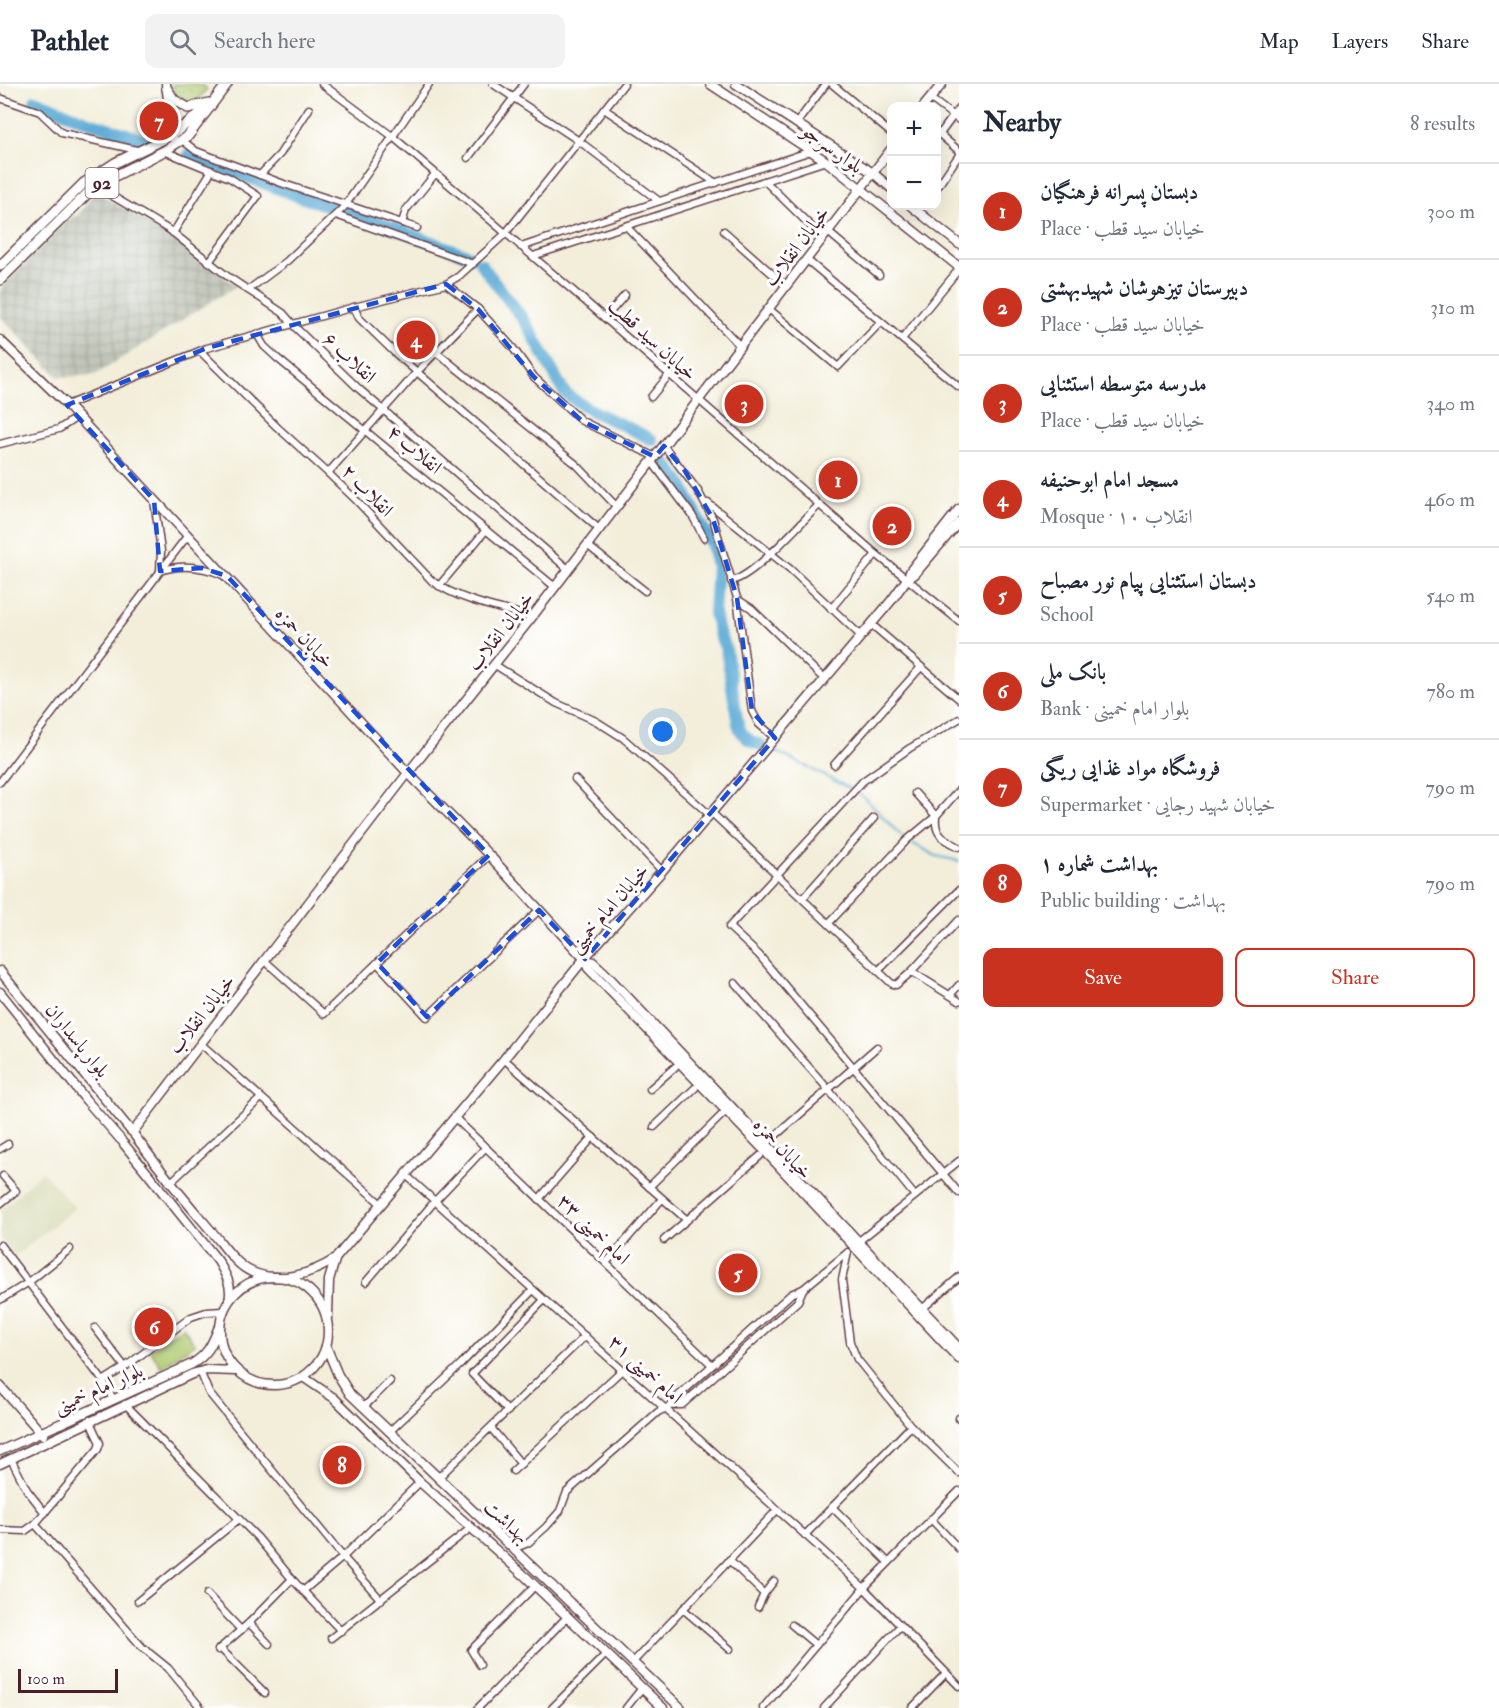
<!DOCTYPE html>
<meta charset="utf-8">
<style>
body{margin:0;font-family:"IM FELL Double Pica",Amiri,serif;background:#f2f2f3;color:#1f2937}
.controls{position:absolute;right:18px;top:18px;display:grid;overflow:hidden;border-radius:12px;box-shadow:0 6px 24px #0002}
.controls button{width:54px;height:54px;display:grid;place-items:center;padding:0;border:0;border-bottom:2px solid #e0e1e3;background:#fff;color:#1f2937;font:30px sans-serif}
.scale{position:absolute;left:18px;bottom:15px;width:100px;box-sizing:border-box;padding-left:6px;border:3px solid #4a1f2b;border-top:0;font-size:16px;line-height:21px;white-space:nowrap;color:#4a1f2b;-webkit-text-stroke:4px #fff;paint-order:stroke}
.you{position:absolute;left:663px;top:648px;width:21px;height:21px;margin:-15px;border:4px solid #fff;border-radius:50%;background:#1a73e8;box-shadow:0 0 0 9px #1a73e833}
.badge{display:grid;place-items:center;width:39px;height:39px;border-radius:50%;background:#c8321e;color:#fff;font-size:20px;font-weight:700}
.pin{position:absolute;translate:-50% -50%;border:3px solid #fff;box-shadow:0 2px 6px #0006}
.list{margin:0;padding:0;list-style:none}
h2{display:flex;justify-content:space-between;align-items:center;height:78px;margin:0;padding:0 24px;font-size:26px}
h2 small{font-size:20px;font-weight:400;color:#747a83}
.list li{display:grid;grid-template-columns:39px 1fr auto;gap:18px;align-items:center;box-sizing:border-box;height:96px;padding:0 24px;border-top:2px solid #e0e1e3}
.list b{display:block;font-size:22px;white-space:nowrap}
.list p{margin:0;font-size:20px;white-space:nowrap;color:#747a83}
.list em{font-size:20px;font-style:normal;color:#747a83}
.actions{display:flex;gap:12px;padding:18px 24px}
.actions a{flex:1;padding:14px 0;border:2px solid #c8321e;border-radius:12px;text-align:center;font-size:21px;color:#c8321e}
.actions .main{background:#c8321e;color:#fff}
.icon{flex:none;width:33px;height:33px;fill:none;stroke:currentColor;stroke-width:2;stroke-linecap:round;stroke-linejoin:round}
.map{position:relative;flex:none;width:959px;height:1624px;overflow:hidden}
header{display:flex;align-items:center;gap:36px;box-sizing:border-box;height:84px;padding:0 30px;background:#fff;border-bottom:2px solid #e0e1e3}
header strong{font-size:28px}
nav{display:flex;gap:33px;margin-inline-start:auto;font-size:21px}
.search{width:420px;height:54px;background:#f2f2f3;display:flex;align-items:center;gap:15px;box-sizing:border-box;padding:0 21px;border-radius:12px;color:#747a83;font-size:22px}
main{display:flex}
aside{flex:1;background:#fff}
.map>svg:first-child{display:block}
</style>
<header>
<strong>Pathlet</strong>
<div class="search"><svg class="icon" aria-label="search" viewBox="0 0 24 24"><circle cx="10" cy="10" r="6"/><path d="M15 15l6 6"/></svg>Search here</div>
<nav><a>Map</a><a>Layers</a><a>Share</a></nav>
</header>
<main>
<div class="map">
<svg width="959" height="1624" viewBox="0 0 959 1624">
<defs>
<pattern id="industrial-grid" width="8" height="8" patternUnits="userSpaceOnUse" patternTransform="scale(1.5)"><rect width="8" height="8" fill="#c1c6b9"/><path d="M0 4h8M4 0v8" fill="none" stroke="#a7aa9f"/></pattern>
<pattern id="park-crowns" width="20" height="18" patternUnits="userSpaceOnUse" patternTransform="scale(1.5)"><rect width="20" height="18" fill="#afca70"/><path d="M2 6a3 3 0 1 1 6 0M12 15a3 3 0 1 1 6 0" fill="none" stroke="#98ad61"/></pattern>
</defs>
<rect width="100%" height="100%" fill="#fff"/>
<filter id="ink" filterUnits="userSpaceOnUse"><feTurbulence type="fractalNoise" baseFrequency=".0167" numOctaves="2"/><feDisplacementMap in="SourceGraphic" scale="12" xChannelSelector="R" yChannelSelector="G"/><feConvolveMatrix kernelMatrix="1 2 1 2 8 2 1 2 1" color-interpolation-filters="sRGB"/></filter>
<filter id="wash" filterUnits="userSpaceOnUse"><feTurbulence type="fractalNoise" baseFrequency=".008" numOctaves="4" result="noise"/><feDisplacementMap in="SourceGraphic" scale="24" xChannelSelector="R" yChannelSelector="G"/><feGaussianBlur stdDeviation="1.35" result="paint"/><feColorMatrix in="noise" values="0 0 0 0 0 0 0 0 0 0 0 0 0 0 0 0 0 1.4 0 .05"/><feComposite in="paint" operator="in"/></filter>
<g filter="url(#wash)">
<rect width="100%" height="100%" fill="#f3eeda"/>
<path fill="#dbdebc" d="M42 1087 75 1124 14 1173 0 1153V1127Z"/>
<path fill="url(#industrial-grid)" d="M97 109 173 153 236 202 95 291 58 293 0 232V205L72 132H77L91 113Z"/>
<path fill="url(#park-crowns)" stroke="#7c744e" stroke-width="1.5" d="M172 0H201L207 5C195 21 193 22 175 13Z"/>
<path fill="#afca70" stroke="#7c744e" stroke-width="1.5" d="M183 1243 195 1260 161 1283 150 1266Z"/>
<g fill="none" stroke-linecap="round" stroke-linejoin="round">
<g stroke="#5dabd6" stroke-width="2">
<path d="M773 666 849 704"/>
<path d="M859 710C876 721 887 740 903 753"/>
<path d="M912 759 936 772 959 777"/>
</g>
<g stroke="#5dabd6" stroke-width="12">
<path d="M35 16 86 37 142 55"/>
<path d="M189 71 300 113 336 124"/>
<path d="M347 127 472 173"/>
<path d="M481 180 526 239 564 308C590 330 623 339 652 356"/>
<path d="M664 377 680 398 712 461 717 483 714 529 720 552 726 565 738 640C742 653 749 657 761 661"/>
</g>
</g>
</g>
<g filter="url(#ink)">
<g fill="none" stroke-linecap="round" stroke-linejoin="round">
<g stroke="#633e45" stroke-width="9">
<g id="street">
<path d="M322 0 392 52 585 217 876 470 959 537"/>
<path d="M493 0 579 57 659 117"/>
<path d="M832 0 892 50"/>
<path d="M0 14 40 28 62 49 141 67"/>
<path d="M931 15 959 36"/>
<path d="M604 25 716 99"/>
<path d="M796 40 826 0"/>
<path d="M936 47 959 67"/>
<path d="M940 50 959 24"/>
<path d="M182 56 196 67 284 100 417 144"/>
<path d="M164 67 230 94 258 112 209 178"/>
<path d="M468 74 524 0"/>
<path d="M260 91 280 70 309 25"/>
<path d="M765 97 823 154"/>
<path d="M97 103 171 147 227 192 283 229 296 244 359 305 568 485"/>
<path d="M936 105 959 71"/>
<path d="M336 131 473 180"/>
<path d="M402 139 406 126 435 90"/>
<path d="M624 143 626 142 740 262"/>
<path d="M724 147 786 202"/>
<path d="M828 148 879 191"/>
<path d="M173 149 212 86"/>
<path d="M521 163 811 67"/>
<path d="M533 172 826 77"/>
<path d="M807 176 959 303"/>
<path d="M446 200 478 225 513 264 534 293 582 337 655 373"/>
<path d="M248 206 287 177 344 123 429 0"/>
<path d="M354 223 359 234 395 269 599 445"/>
<path d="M769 225 838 283 881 238"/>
<path d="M605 234 625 211"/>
<path d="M257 250 264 262 277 274 555 503"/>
<path d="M902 255 959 185"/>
<path d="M200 267 277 343 328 389 355 415 432 497C460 517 499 524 532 533"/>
<path d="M436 268 577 381 616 422"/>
<path d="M651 313 669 291"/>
<path d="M67 321 207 264 354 223 446 200 459 192 505 150 624 0"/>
<path d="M0 360 59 345 77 333"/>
<path d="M664 362 698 407 713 435 737 514 752 627 759 640 775 654"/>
<path d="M652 378 692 431 704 454"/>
<path d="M328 389 416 289 478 225"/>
<path d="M154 416 161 467 160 487C181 480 202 482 223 491"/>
<path d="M708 419 790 485 861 552"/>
<path d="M587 461 645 507"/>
<path d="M731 497C754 493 800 439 819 421"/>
<path d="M439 502 486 446"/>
<path d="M737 515 751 524 824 595"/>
<path d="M831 525 876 470"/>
<path d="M871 540 959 615"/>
<path d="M495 581 556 619 596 637 623 654 710 731"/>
<path d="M959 635 910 664 863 697 729 843 759 871 959 1109"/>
<path d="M834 681 921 583"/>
<path d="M575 695 662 787"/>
<path d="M0 698 188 451"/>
<path d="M915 709 936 732C934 751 943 755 959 763"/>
<path d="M712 729 891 899 896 901 910 889H914L959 917"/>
<path d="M803 814 874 734"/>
<path d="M829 839 907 756 936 732 959 706"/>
<path d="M264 876 324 930 489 771"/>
<path d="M377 879 427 933 539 826"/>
<path d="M878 887 959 806"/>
<path d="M910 889 959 836"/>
<path d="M735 899 828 1005 915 1112"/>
<path d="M950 911 959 901"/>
<path d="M200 959 381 1120"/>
<path d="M504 975 687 1136"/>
<path d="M650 1005 675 983"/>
<path d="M454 1033 712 1281"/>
<path d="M654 1043 695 1004"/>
<path d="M767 1059 877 963"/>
<path d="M0 1065 8 1060"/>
<path d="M406 1091 864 1504 959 1602"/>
<path d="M170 1099 261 1014"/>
<path d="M649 1103 726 1027"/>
<path d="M539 1115 593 1053"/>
<path d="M0 1120 16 1107 3 1092"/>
<path d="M664 1156 760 1072"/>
<path d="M859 1157 959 1077"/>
<path d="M0 1161 103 1297 113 1315"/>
<path d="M848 1168 842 1196 850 1258 857 1275 911 1342 959 1389"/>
<path d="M606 1179 662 1115"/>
<path d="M366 1198 435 1117 486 1063"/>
<path d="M0 1216 29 1198 70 1165"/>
<path d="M922 1225 959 1193"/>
<path d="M95 1244 125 1283"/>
<path d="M200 1287 209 1309 343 1473 381 1516"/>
<path d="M103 1297 125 1283 191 1233 206 1228 223 1227"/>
<path d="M125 1320 257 1453 292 1495 341 1547"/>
<path d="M672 1321 676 1314 791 1210 803 1205 847 1169"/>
<path d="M364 1323 390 1297"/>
<path d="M508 1327 472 1290 544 1216"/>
<path d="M959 1335V1334"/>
<path d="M89 1336 100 1359 98 1365 35 1440 142 1563 168 1584 201 1624"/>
<path d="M491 1344 521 1380"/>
<path d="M389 1348 461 1280 533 1206"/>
<path d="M11 1375 27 1406 45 1429"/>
<path d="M513 1387 622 1286"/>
<path d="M438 1394 585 1252"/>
<path d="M832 1423 888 1478"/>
<path d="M931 1435 959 1465"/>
<path d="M0 1446 25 1447 35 1440"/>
<path d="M805 1451 911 1342"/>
<path d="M513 1465 528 1459 546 1443 560 1427 567 1408 658 1328 672 1321H682L798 1217 803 1205"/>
<path d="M729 1476 764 1510 758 1523"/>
<path d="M303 1507 343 1473 420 1398"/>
<path d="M207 1510 241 1546"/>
<path d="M764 1510 774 1497"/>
<path d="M138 1517 239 1435"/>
<path d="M683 1525 730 1565"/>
<path d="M249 1539 269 1560"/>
<path d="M792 1541 816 1561"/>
<path d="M331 1554 472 1443"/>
<path d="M220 1564 265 1609"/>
<path d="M218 1566 249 1539 292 1495"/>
<path d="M633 1578 777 1426"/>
<path d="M480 1581 471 1566 535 1502"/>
<path d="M478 1624 567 1533"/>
<path d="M552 1624 606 1570"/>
<path d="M626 1624 642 1604"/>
<path d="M763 1624 864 1504 959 1407"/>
<path d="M824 1624 900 1542"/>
<path d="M912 1624 946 1589"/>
</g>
</g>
<g stroke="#633e45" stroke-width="11">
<g id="secondary">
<path d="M166 0 173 54"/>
<path d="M710 0 826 77 959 183"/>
<path d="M736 0 873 89 892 105"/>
<path d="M924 22 942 0"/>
<path d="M911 122 959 160"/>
<path d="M0 256 67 321 408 689 489 771 580 870 585 875 588 884 762 1064 959 1275"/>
<path d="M908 495 915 490 959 438"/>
<path d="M585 875 593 878 605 889 959 1264"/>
<path d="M0 887 131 1047"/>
<path d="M0 908 86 1016 121 1056"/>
<path d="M133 1048 408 689 532 533 892 64"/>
<path d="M135 1052C160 1086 186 1118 213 1149 224 1162 236 1181 252 1188 279 1200 312 1190 335 1175L504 975 588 870 662 787 891 517 907 495 911 486 959 425"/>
<path d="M124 1060 218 1177C225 1189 233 1202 229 1216"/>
<circle cx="274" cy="1247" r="54"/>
<path d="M328 1231 329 1196 335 1176"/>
<path d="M326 1262 338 1291 350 1310 681 1624"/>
<path d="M303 1293 334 1314 420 1398 526 1493 663 1624"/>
<path d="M0 1302 43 1351"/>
<path d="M0 1367 192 1280C207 1271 212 1261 218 1245"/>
<path d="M0 1380 192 1290 206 1286 236 1287"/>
</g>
</g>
<g stroke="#633e45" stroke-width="12">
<g id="primary">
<path d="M167 5 174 16 188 24 209 19"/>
<path d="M0 182 84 99 115 79 172 51 203 27"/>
<path d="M0 196 90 107 107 96 164 67 188 52 227 0"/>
</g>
</g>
<use href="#street" stroke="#fff" stroke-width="6"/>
<use href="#secondary" stroke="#fff" stroke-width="8"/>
<use href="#primary" stroke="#fff" stroke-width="9"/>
</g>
</g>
<path fill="none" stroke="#1d4ed8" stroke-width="4.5" stroke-dasharray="12 8" stroke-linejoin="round" d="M446 200 478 225 534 293 582 337 655 373 664 362 685 387 713 435 737 514 752 627 775 654 585 875 539 826 427 933 377 879 489 771 227 492 202 484 160 487 154 416 67 321 207 264Z"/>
<g text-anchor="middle" stroke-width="6" stroke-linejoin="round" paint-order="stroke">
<rect fill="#fff" stroke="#80626b" stroke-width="1.5" x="85.5" y="84" width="33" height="30" rx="4.5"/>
<g font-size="18" font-weight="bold" fill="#4a1f2b">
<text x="102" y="105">92</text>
</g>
<g font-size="20" fill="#4a1f2b" stroke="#fff">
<text transform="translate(833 64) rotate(36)" y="7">بلوار سرجو</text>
<text transform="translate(796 162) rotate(-53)" y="7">خیابان انقلاب</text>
<text transform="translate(653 255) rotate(42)" y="7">خیابان سید قطب</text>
<text transform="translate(350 273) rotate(43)" y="7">انقلاب ۶</text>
<text transform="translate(415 365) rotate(40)" y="7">انقلاب ۴</text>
<text transform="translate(368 406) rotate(46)" y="7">انقلاب ۲</text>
<text transform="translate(500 547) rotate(-52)" y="7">خیابان انقلاب</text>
<text transform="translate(305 553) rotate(47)" y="7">خیابان حمزه</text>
<text transform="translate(608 824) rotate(-49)" y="7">خیابان امام خمینی</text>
<text transform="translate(201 930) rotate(-52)" y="7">خیابان انقلاب</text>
<text transform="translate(78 956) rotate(51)" y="7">بلوار پاسداران</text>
<text transform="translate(783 1064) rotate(47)" y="7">خیابان حمزه</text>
<text transform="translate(594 1145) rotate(44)" y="7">امام خمینی ۳۳</text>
<text transform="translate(646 1285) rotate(42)" y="7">امام خمینی ۳۱</text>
<text transform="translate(98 1304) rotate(-24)" y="7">بلوار امام خمینی</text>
<text transform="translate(507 1437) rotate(43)" y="7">بهداشت</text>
</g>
</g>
</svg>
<div class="controls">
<button>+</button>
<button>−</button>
</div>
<div class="scale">100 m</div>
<div class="you"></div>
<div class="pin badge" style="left:838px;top:396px">1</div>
<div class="pin badge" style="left:892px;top:442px">2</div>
<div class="pin badge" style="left:744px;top:320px">3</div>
<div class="pin badge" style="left:416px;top:256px">4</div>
<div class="pin badge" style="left:738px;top:1189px">5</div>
<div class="pin badge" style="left:154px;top:1243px">6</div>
<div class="pin badge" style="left:159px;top:37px">7</div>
<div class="pin badge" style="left:342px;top:1381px">8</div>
</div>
<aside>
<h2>Nearby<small>8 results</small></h2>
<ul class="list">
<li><span class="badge">1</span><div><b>دبستان پسرانه فرهنگیان</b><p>Place · خیابان سید قطب</p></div><em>300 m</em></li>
<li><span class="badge">2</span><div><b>دبیرستان تیزهوشان شهیدبهشتی</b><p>Place · خیابان سید قطب</p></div><em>310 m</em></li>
<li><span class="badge">3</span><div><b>مدرسه متوسطه استثنایی</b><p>Place · خیابان سید قطب</p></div><em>340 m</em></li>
<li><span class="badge">4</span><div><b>مسجد امام ابوحنیفه</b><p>Mosque · انقلاب ۱۰</p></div><em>460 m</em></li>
<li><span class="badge">5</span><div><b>دبستان استثنایی پیام نور مصباح</b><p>School</p></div><em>540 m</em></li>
<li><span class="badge">6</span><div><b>بانک ملی</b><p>Bank · بلوار امام خمینی</p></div><em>780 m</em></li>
<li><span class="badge">7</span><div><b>فروشگاه مواد غذایی ریگی</b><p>Supermarket · خیابان شهید رجایی</p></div><em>790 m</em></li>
<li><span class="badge">8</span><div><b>بهداشت شماره ۱</b><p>Public building · بهداشت</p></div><em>790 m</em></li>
</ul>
<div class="actions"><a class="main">Save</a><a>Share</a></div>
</aside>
</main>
